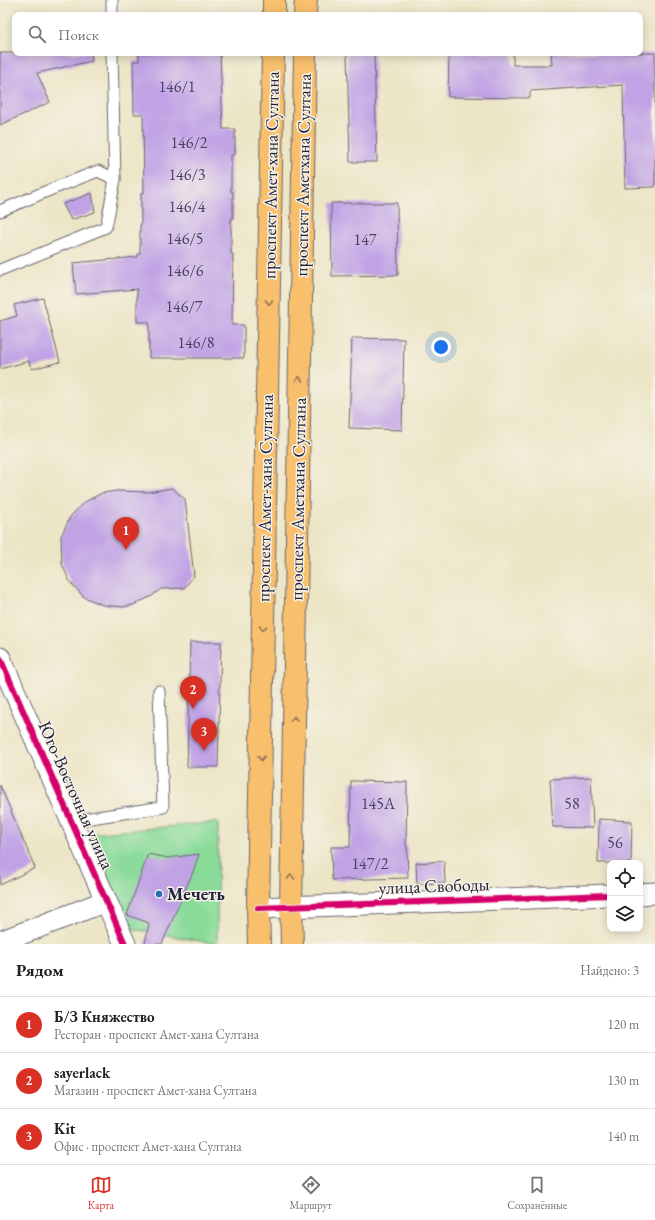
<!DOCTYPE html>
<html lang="ru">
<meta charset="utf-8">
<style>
body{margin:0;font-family:"EB Garamond",serif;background:#f6f6f6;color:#202124}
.controls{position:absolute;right:12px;bottom:12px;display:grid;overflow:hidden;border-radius:8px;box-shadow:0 2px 10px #0003}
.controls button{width:36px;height:36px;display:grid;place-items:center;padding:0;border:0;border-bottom:1px solid #e0e0e0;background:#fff;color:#202124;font:20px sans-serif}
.you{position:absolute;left:441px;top:347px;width:14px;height:14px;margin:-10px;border:3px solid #fff;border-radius:50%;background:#1a73e8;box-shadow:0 0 0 6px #1a73e833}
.badge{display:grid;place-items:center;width:26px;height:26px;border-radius:50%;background:#d93025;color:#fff;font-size:13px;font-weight:700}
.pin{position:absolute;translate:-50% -33px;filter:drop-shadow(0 1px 2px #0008)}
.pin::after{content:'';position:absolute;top:21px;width:14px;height:12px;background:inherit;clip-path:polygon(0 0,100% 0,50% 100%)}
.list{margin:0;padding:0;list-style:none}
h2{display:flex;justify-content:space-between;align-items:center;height:52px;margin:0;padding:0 16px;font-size:17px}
h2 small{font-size:13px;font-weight:400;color:#757577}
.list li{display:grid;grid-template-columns:26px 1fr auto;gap:12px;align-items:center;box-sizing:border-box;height:56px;padding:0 16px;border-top:1px solid #e0e0e0}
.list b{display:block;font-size:15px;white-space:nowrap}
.list p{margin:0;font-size:13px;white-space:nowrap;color:#757577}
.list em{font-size:13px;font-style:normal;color:#757577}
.icon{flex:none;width:22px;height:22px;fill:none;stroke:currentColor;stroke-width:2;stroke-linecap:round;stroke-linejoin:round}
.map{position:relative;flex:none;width:655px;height:944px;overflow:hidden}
.search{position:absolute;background:#fff;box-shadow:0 2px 10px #0003;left:12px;right:12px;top:12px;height:44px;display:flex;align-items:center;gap:10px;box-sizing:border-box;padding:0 14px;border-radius:8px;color:#757577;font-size:15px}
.sheet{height:220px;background:#fff}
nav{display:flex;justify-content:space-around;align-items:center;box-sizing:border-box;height:56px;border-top:1px solid #e0e0e0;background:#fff;font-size:11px;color:#757577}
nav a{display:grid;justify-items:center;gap:2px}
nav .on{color:#d93025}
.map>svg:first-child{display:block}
</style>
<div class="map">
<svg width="655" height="944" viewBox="0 0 655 944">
<rect width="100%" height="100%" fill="#f7f3e8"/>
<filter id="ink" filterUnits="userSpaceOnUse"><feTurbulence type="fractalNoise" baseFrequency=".025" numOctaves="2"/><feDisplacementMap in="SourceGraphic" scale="8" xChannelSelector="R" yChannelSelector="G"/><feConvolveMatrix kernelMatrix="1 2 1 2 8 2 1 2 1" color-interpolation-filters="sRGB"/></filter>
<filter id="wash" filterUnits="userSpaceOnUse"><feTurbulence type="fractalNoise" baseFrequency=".012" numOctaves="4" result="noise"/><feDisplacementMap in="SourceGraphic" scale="16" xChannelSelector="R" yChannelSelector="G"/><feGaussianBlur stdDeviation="0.9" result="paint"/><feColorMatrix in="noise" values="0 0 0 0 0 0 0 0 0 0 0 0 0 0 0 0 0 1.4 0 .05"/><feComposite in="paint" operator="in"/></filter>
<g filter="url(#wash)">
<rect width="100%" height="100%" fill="#ece5c6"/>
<path fill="#8adb9a" stroke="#567e6a" d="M218 822 217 944 127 928 89 834Z"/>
<g id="blocks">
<g fill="#c0a2e5">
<path d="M0 53H91L92 61 37 73 50 102 0 125Z"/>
<path d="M139 53H220L223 129H235V155H231V192H233V219H231V254H233L232 325H244V358H149V322H137V289L76 294 73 263 138 257V254H140V225H141V193H144L143 114H134L133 61H139Z"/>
<path d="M347 53H374L377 162H350Z"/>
<path d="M449 53H513V65H552L551 53H655V187L625 188 623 85 530 91V98L448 97Z"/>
<path d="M92 193 95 212 71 220 63 204Z"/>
<path d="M331 203H397L398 275 332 276Z"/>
<path d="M43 298 60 362 31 369 29 361 0 369V321L17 316 14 305Z"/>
<path d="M352 338 404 339 402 430 349 428Z"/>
<path d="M172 488 185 499 194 576 184 588 161 589 152 596 133 605 123 607 103 605 84 597 70 582 62 564 61 536 70 517 83 503 102 493 117 491 148 492Z"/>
<path d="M190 642H221L218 767H187Z"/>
<path d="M591 777 593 828 553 827 550 779Z"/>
<path d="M351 781 407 782 406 846H407L408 878 332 880 331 847H350Z"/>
<path d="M0 785 35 868 0 885Z"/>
<path d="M599 819 632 821 631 863H598Z"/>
<path d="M148 854 168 858 199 854 193 872 162 944H145L149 923 127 915Z"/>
<path d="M444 861 445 883 417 884 416 863Z"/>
</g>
</g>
</g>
<g filter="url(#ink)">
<use href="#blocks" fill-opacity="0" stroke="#69666c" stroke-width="1"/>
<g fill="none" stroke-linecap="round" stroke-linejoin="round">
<g stroke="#69666c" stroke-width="13">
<g id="service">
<path d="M112 0V15"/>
<path d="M112 53 115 179"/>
<path d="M0 211 52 189 98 171 115 179 109 212 106 227 0 270"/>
<path d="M71 821 163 807 159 691"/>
</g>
</g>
<g stroke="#69666c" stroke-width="23">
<g id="minor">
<path d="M0 658 125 944"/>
<path d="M640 894 655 893"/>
<path d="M258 908 610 895"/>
<path d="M0 942 106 901"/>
</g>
</g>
<g stroke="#69666c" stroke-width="24">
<g id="primary">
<path d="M274 15V0"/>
<path d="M305 15 306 0"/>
<path d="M259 944 258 908 273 53"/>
<path d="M292 944 291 907 305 53"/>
</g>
</g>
<use href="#service" stroke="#fff" stroke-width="11"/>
<use href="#minor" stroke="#fff" stroke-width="21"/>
<use href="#primary" stroke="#f8bf6c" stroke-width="22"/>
<g stroke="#f7f3e8" stroke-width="8">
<g id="cycleway">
<path d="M0 658 125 944"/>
<path d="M258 908 610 895"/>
</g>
</g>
<use href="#cycleway" stroke="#d6006c" stroke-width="6"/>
</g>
<defs><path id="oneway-chevron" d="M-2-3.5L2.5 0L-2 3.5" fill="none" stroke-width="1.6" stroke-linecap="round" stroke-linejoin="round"/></defs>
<g stroke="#8d7054">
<use href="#oneway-chevron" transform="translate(269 302) rotate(91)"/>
<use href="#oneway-chevron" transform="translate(299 379) rotate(-89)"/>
<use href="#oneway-chevron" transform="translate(263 628) rotate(91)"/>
<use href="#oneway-chevron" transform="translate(294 719) rotate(-89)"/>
<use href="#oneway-chevron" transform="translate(261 758) rotate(91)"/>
<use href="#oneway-chevron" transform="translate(291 877) rotate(-89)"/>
</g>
</g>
<circle fill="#1f6fb2" stroke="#f7f3e8" stroke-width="1.5" cx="159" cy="894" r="4"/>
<g text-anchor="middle" stroke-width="3" stroke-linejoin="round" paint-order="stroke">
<g font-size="16" fill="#4a4266">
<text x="177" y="92">146/1</text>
<text x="189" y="148">146/2</text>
<text x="187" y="180">146/3</text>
<text x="187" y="212">146/4</text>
<text x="185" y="244">146/5</text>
<text x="365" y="245">147</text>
<text x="185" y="276">146/6</text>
<text x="184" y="312">146/7</text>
<text x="196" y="348">146/8</text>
<text x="378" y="809">145А</text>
<text x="572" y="809">58</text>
<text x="615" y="848">56</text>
<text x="370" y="869">147/2</text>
</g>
<g font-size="18" fill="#22223b" stroke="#f7f3e8">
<text transform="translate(271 175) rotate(-89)" y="6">проспект Амет-хана Султана</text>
<text transform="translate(303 175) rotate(-89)" y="6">проспект Аметхана Султана</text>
<text transform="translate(265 498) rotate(-89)" y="6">проспект Амет-хана Султана</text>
<text transform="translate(298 499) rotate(-89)" y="6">проспект Аметхана Султана</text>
<text transform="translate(76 795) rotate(66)" y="6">Юго-Восточная улица</text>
<text transform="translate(434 886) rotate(-2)" y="6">улица Свободы</text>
</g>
<g font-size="18" font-weight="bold" fill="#22223b" stroke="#f7f3e8" text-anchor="start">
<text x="167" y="900">Мечеть</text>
</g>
</g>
</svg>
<div class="controls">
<button><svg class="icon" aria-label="locate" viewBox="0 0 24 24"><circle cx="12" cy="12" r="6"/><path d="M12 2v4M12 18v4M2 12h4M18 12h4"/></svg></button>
<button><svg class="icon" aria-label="layers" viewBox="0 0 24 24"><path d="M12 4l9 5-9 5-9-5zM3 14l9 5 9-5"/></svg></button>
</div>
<div class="you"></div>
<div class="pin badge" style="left:126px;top:550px">1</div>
<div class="pin badge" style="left:193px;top:709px">2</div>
<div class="pin badge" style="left:204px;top:751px">3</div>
<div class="search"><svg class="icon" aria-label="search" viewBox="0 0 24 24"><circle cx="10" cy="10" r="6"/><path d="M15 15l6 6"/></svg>Поиск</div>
</div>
<section class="sheet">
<h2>Рядом<small>Найдено: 3</small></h2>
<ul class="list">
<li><span class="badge">1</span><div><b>Б/З Княжество</b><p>Ресторан · проспект Амет-хана Султана</p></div><em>120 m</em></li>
<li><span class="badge">2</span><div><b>sayerlack</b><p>Магазин · проспект Амет-хана Султана</p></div><em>130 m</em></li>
<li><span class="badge">3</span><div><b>Kit</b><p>Офис · проспект Амет-хана Султана</p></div><em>140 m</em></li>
</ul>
</section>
<nav>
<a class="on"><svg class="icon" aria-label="map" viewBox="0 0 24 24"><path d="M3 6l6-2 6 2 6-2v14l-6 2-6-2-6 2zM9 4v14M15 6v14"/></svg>Карта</a>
<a><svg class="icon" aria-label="directions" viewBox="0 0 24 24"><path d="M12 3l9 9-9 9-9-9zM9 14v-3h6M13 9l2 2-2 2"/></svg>Маршрут</a>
<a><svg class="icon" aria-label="saved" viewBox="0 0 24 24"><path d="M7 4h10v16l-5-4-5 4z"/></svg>Сохранённые</a>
</nav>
